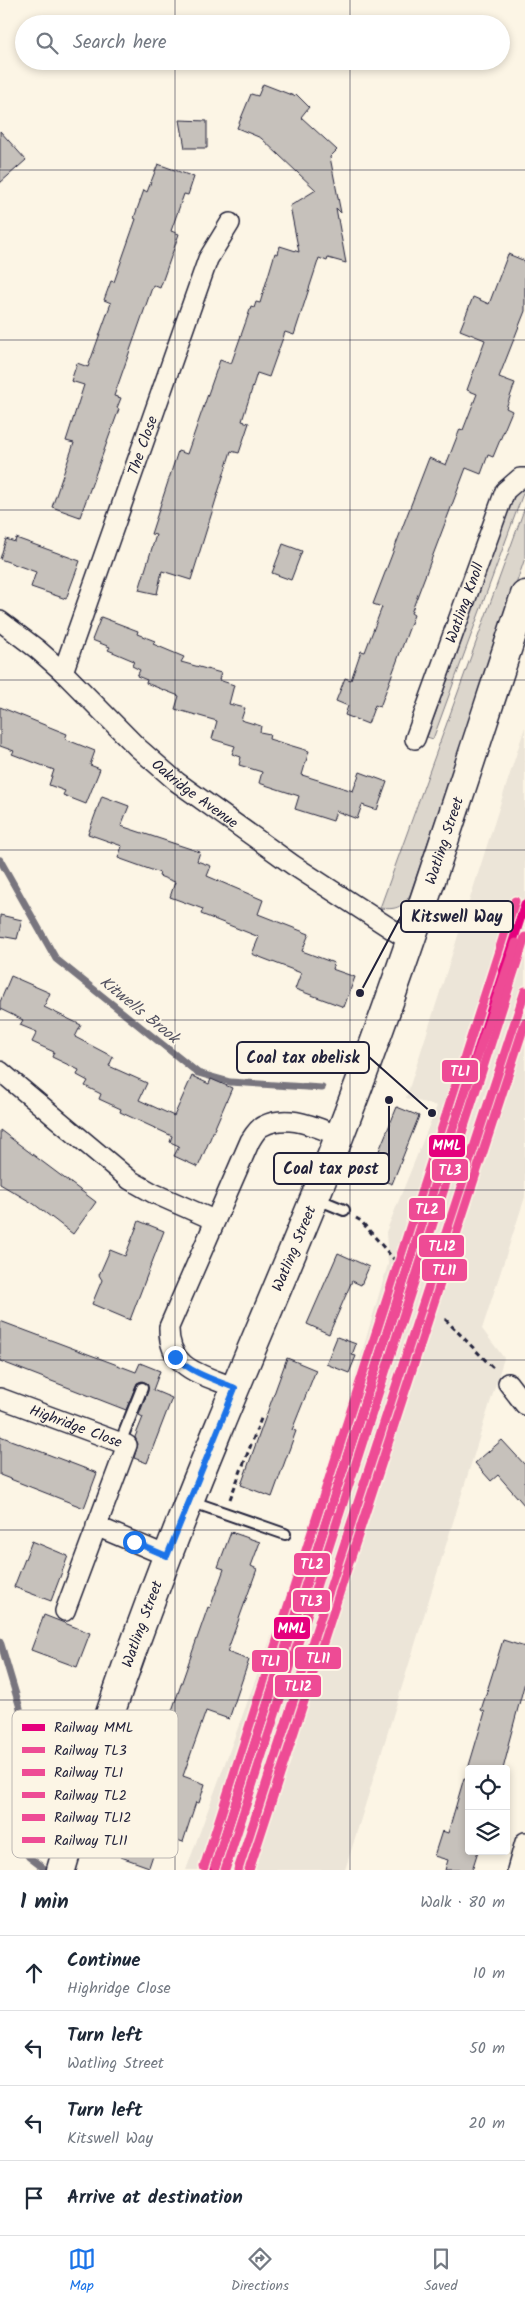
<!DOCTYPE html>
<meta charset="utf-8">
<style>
body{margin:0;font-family:Kalam,sans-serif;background:#f6f6f7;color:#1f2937}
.controls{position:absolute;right:15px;bottom:15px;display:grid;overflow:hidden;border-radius:5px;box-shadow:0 2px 8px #0003}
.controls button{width:45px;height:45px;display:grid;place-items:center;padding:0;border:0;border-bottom:1px solid #e0e1e3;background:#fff;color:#1f2937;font:25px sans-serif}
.stop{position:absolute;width:15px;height:15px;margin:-11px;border:4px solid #1a73e8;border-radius:50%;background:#fff}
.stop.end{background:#1a73e8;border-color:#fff;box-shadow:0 1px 5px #0008}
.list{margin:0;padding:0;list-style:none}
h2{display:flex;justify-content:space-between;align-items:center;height:65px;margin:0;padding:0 20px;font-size:21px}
h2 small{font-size:16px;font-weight:400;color:#747a83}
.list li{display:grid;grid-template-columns:32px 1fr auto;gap:15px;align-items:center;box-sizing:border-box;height:75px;padding:0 20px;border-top:1px solid #e0e1e3}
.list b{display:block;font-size:19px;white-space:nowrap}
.list p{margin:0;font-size:16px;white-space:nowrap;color:#747a83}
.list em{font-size:16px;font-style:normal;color:#747a83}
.icon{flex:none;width:28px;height:28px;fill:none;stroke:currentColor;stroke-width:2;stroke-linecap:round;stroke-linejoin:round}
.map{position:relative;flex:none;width:525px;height:1870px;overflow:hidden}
.search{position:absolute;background:#fff;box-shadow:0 2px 8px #0003;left:15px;right:15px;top:15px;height:55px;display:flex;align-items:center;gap:12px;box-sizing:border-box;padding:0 18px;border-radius:28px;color:#747a83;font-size:19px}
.sheet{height:365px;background:#fff}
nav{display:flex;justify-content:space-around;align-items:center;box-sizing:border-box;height:70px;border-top:1px solid #e0e1e3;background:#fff;font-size:14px;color:#747a83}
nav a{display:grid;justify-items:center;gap:2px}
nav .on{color:#1a73e8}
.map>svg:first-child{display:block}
</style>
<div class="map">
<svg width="525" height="1870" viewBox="0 0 525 1870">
<rect width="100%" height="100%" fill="#fcf5e5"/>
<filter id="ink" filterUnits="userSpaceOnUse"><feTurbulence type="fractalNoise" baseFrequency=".02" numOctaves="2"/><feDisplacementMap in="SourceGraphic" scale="10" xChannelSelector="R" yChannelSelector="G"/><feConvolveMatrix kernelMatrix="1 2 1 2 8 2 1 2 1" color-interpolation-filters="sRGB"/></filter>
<g filter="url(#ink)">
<path fill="#ece5d8" d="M525 727V1197L482 1329 504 1358 345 1870H186L308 1536 388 1264 386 1232 437 1106 406 1098Z"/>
<g fill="#dcd6cc" stroke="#7f7c84">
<path d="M525 488 433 739 427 737 510 505 516 494Z"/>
<path d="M525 507V558L410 895C402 908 395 910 380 908Z"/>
</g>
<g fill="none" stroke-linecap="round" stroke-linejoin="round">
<g stroke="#78757e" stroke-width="7">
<path d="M0 860 56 959 198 1073 230 1082 322 1088"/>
<path d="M0 1641 20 1708 17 1840 29 1857 46 1870"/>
</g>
</g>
<g fill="#c6c1bb" stroke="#22223b">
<path d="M263 84 294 96 296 94 309 107 301 117 337 150 330 157 341 213 336 208 346 263 328 258 327 261 319 258 294 335 285 332 269 377 257 373 242 421 249 423 239 453 231 451 191 580 162 571 157 594 139 590 156 535 151 534 178 451 187 454 220 360 231 364 251 307 254 308 256 302 260 303 275 253 278 254 280 246 299 252 290 206 316 190 261 138 237 128 251 94 258 96Z"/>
<path d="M180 120 207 121V148H185Z"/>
<path d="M0 131 26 160 0 183Z"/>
<path d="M158 164 194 177 188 195 184 194 171 231 179 234 160 288 153 285 114 396 121 398 117 408 119 409 80 517 52 507 74 443 66 441 84 385 71 381 77 363 88 367 111 303 104 300 111 281 114 282 136 219 134 218 144 190 147 192Z"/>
<path d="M508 254 525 261V311L499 377 515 383 506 408 512 411 493 457 488 455 481 474 466 468 411 613 414 615 380 707 375 705 368 724 345 715 348 706 336 701 345 678 351 680 361 651 365 652 382 607 373 604 429 458 446 465 460 429 463 430 477 394 467 390 485 340 460 330 473 297 489 304Z"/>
<path d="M16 538 80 561 66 599 31 587 36 572 0 559 6 539 15 542Z"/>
<path d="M283 544 302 551 291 580 272 573Z"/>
<path d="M101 617 138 631 137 634 155 641 153 644 184 657 181 662 221 673 219 680 234 685 229 704 245 708 241 720 261 726 260 732 270 734 269 739 309 751 302 775 353 791 360 772 387 782 377 810 362 805 357 819 336 811 333 821 295 809 299 796 259 783 262 772 239 765 241 757 232 754 235 746 212 739 217 721 175 709 179 696 146 683 147 680 137 676 140 670 132 666 134 661 108 650 110 647 92 640Z"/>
<path d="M0 707 67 734 65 739 95 751 90 765 100 769 86 804 63 795 65 791 49 785 54 770 12 754 14 751 0 746Z"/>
<path d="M102 796 129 806 121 826 200 852 197 861 211 866 207 876 263 900 258 914 309 934 302 951 334 963 332 969 355 977 344 1007 295 989 301 973 252 954 259 937 201 914 203 909 170 897 175 882 159 876 160 873 118 858 122 846 88 834Z"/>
<path d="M0 915 22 920 17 939 0 936Z"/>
<path d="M11 976 50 993 44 1007 81 1025 75 1037 113 1057 109 1066 147 1083 139 1100 174 1116 192 1076 209 1084 211 1079 232 1088 198 1167 174 1156 179 1146 170 1142 172 1136 120 1112 121 1109 99 1099 101 1094 85 1086 88 1081 77 1075 79 1070 52 1057 54 1052 32 1042 37 1032 20 1025 23 1020 0 1009V1002Z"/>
<path d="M397 1107 419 1116 392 1184 369 1175Z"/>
<path d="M0 1130 96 1202 73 1234 34 1204 0 1184Z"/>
<path d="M139 1221 164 1231 130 1320 92 1304 102 1280 99 1275 110 1250 125 1256Z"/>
<path d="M338 1253 369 1267 361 1285 352 1281 329 1334 307 1324Z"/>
<path d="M0 1321 136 1372 140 1363 160 1371 153 1390 172 1398 147 1463 134 1458 138 1444 135 1437 143 1417 139 1415 148 1391 147 1383 142 1381 137 1383 126 1410 0 1361Z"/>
<path d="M337 1337 356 1344 352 1355 356 1356 349 1373 326 1364Z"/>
<path d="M287 1358 316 1370 292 1430 296 1431 272 1497 241 1485Z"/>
<path d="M0 1436 97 1473 84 1508 0 1475Z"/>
<path d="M502 1440 525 1465V1506L498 1475 491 1481 475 1463Z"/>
<path d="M231 1532 260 1542 251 1566 257 1569 227 1652 249 1660 229 1719 206 1711 183 1776 205 1784 199 1803 196 1802 183 1842 160 1834 149 1867 121 1857 208 1607 210 1608 224 1569 218 1567Z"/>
<path d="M32 1541 68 1556 51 1601 14 1587Z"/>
<path d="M44 1615 90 1633 77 1667 31 1650Z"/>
<path d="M503 1640 525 1647V1682L508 1745 509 1746 503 1769H468L485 1712 481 1710Z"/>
<path d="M464 1778 469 1779V1851H478L472 1870H445L448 1860 434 1856 442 1831 448 1833Z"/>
</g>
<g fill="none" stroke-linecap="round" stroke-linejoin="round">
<g stroke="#22223b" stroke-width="14">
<g id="service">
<path d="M315 1198 344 1210"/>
<path d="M120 1443 142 1388"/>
<path d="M190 1501 285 1534"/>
</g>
</g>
<g stroke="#22223b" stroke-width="22">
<g id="minor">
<path id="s1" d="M0 621 37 649 63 672 137 747 177 782 293 865 410 941"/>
<path id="s2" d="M63 672 208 259 230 223"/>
<path id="s3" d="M415 739 505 491 520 478H525"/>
<path d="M0 1071 130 1180 153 1193 214 1220"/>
<path d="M508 1383 525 1405"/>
<path d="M235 1388C202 1374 168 1370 169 1327L250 1141C253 1136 258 1128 263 1126 288 1113 315 1127 340 1136"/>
<path id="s4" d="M0 1398 127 1445 65 1611"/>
<path d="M96 1526 167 1556"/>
<path d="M517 1870 525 1842"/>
</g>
</g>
<g stroke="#22223b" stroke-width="31">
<g id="primary">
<path id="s5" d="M61 1870C104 1719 159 1572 219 1427 259 1330 301 1235 339 1137 408 959 465 776 525 595"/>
</g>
</g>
<g stroke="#22223b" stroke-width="3" stroke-dasharray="5 4" stroke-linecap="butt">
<path d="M356 1218 361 1221 404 1271"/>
<path d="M445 1319 495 1370"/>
<path d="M230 1499 262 1416"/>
</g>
<use href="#service" stroke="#fcf5e5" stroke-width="10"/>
<use href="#minor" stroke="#fcf5e5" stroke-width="19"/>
<use href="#primary" stroke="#fcf5e5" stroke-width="28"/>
<g stroke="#fcf5e5" stroke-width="12">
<path id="rail-1" d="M214 1870 525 904"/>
</g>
<g stroke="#fcf5e5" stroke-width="12">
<path id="rail-2" d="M225 1870 525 937"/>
</g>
<g stroke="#fcf5e5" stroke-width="12">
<path id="rail-3" d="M204 1867 515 901"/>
</g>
<g stroke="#fcf5e5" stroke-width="12">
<path id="rail-4" d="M215 1867 454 1124 516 943"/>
</g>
<g stroke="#fcf5e5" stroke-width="12">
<path id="rail-5" d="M238 1870 525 991"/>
</g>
<g stroke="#fcf5e5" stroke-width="12">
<path id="rail-6" d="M249 1870 525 1023"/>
</g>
<use href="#rail-1" stroke="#e5007d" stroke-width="9"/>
<use href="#rail-2" stroke="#ee4b95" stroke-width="9"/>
<use href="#rail-3" stroke="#ee4b95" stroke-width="9"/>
<use href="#rail-4" stroke="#ee4b95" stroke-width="9"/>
<use href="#rail-5" stroke="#ee4b95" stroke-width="9"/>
<use href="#rail-6" stroke="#ee4b95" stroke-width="9"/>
</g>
</g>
<g fill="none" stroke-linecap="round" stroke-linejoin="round" filter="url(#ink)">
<path stroke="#1a73e8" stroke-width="6" d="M134 1542 167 1556 235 1388C215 1380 191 1373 175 1357"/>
</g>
<path fill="none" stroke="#22223b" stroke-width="1" stroke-opacity="0.55" d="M175 0V24M350 0V24M175 61V1870M350 61V1870M0 170H525M0 340H525M0 510H525M0 680H525M0 850H525M0 1020H525M0 1190H525M0 1360H525M0 1530H525M0 1700H525"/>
<g text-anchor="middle" stroke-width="4" stroke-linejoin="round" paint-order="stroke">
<g font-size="15" fill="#22223b" stroke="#fcf5e5">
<text dy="5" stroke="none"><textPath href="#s2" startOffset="240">The Close</textPath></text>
<text dy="5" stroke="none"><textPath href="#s3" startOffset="145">Watling Knoll</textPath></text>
<text dy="5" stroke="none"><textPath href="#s1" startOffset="261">Oakridge Avenue</textPath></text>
<text dy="5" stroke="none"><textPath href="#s5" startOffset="1099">Watling Street</textPath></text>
<text dy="5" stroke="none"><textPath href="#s5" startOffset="664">Watling Street</textPath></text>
<text dy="5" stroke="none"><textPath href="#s4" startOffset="81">Highridge Close</textPath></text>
<text dy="5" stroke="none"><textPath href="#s5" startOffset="259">Watling Street</textPath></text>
</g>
<g font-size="16" font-style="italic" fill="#545362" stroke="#fcf5e5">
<text transform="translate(140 1009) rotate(39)" y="6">Kitwells Brook</text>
</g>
</g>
<rect x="12" y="1710" width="166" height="148" rx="8" fill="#fcf5e5" stroke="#bbb6b2" stroke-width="1"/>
<rect x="22" y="1724" width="23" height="7" fill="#e5007d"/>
<rect x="22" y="1747" width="23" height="6" fill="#ee4b95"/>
<rect x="22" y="1769" width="23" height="7" fill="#ee4b95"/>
<rect x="22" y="1792" width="23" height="6" fill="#ee4b95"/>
<rect x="22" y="1814" width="23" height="7" fill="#ee4b95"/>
<rect x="22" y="1837" width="23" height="6" fill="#ee4b95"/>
<g font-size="14" fill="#22223b">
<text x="54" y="1732">Railway MML</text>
<text x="54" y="1755">Railway TL3</text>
<text x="54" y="1777">Railway TL1</text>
<text x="54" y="1800">Railway TL2</text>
<text x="54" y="1822">Railway TL12</text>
<text x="54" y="1845">Railway TL11</text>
</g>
<path fill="none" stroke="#22223b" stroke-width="2" d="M360 993L401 916M432 1113L369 1057M389 1100L389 1168"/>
<g fill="#22223b" stroke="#fcf5e5" stroke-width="2">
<circle cx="360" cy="993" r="5"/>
<circle cx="432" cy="1113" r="5"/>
<circle cx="389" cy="1100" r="5"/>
</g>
<g fill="#fcf5e5" stroke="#22223b" stroke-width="2">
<rect x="401" y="901" width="112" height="31" rx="5"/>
<rect x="237" y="1042" width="132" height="31" rx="5"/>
<rect x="274" y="1153" width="115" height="31" rx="5"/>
</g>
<g font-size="16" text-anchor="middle" font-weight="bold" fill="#22223b">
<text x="457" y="922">Kitswell Way</text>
<text x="303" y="1063">Coal tax obelisk</text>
<text x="331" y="1174">Coal tax post</text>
</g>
<g stroke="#fcf5e5" stroke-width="2">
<rect x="441" y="1059" width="38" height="24" rx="5" fill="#ee4b95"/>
<rect x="428" y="1134" width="38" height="24" rx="5" fill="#e5007d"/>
<rect x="431" y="1158" width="38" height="24" rx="5" fill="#ee4b95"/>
<rect x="408" y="1197" width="38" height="24" rx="5" fill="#ee4b95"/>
<rect x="418" y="1234" width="47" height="24" rx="5" fill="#ee4b95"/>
<rect x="421" y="1258" width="47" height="24" rx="5" fill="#ee4b95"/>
<rect x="293" y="1552" width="38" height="24" rx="5" fill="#ee4b95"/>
<rect x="292" y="1589" width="39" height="24" rx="5" fill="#ee4b95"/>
<rect x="273" y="1616" width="38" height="24" rx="5" fill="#e5007d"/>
<rect x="294" y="1646" width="48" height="24" rx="5" fill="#ee4b95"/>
<rect x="251" y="1649" width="38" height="24" rx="5" fill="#ee4b95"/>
<rect x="274" y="1674" width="48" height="24" rx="5" fill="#ee4b95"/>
</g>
<g font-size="14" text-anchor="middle" font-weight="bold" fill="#fff">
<text x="460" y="1076">TL1</text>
<text x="447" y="1150">MML</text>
<text x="450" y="1175">TL3</text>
<text x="427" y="1214">TL2</text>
<text x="442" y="1251">TL12</text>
<text x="444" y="1275">TL11</text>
<text x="312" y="1569">TL2</text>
<text x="311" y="1606">TL3</text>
<text x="292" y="1633">MML</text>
<text x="318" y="1663">TL11</text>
<text x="270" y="1666">TL1</text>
<text x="298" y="1691">TL12</text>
</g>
</svg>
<div class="controls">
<button><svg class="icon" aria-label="locate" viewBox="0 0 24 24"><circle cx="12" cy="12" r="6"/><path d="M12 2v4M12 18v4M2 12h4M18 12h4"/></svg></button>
<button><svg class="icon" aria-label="layers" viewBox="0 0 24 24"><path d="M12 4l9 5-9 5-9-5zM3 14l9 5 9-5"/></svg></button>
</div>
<div class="stop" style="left:134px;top:1542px"></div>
<div class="stop end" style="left:175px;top:1357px"></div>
<div class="search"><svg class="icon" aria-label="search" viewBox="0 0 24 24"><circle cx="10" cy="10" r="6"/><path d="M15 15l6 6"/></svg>Search here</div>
</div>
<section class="sheet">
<h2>1 min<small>Walk · 80 m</small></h2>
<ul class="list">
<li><svg class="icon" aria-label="ahead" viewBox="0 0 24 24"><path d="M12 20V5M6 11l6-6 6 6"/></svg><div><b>Continue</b><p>Highridge Close</p></div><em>10 m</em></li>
<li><svg class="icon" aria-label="left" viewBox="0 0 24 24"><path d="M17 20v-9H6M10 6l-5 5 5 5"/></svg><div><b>Turn left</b><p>Watling Street</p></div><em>50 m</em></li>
<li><svg class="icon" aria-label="left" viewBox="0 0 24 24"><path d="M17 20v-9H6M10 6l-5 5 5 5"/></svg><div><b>Turn left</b><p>Kitswell Way</p></div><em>20 m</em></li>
<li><svg class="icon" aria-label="arrive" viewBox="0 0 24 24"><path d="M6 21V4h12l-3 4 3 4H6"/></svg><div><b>Arrive at destination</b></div></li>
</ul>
</section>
<nav>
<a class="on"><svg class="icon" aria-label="map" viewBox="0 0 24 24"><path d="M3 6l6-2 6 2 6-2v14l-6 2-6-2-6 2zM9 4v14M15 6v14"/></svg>Map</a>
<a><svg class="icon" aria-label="directions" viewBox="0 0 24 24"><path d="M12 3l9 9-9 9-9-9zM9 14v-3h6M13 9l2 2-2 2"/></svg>Directions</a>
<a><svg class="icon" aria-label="saved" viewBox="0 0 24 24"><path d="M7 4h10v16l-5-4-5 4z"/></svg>Saved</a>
</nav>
